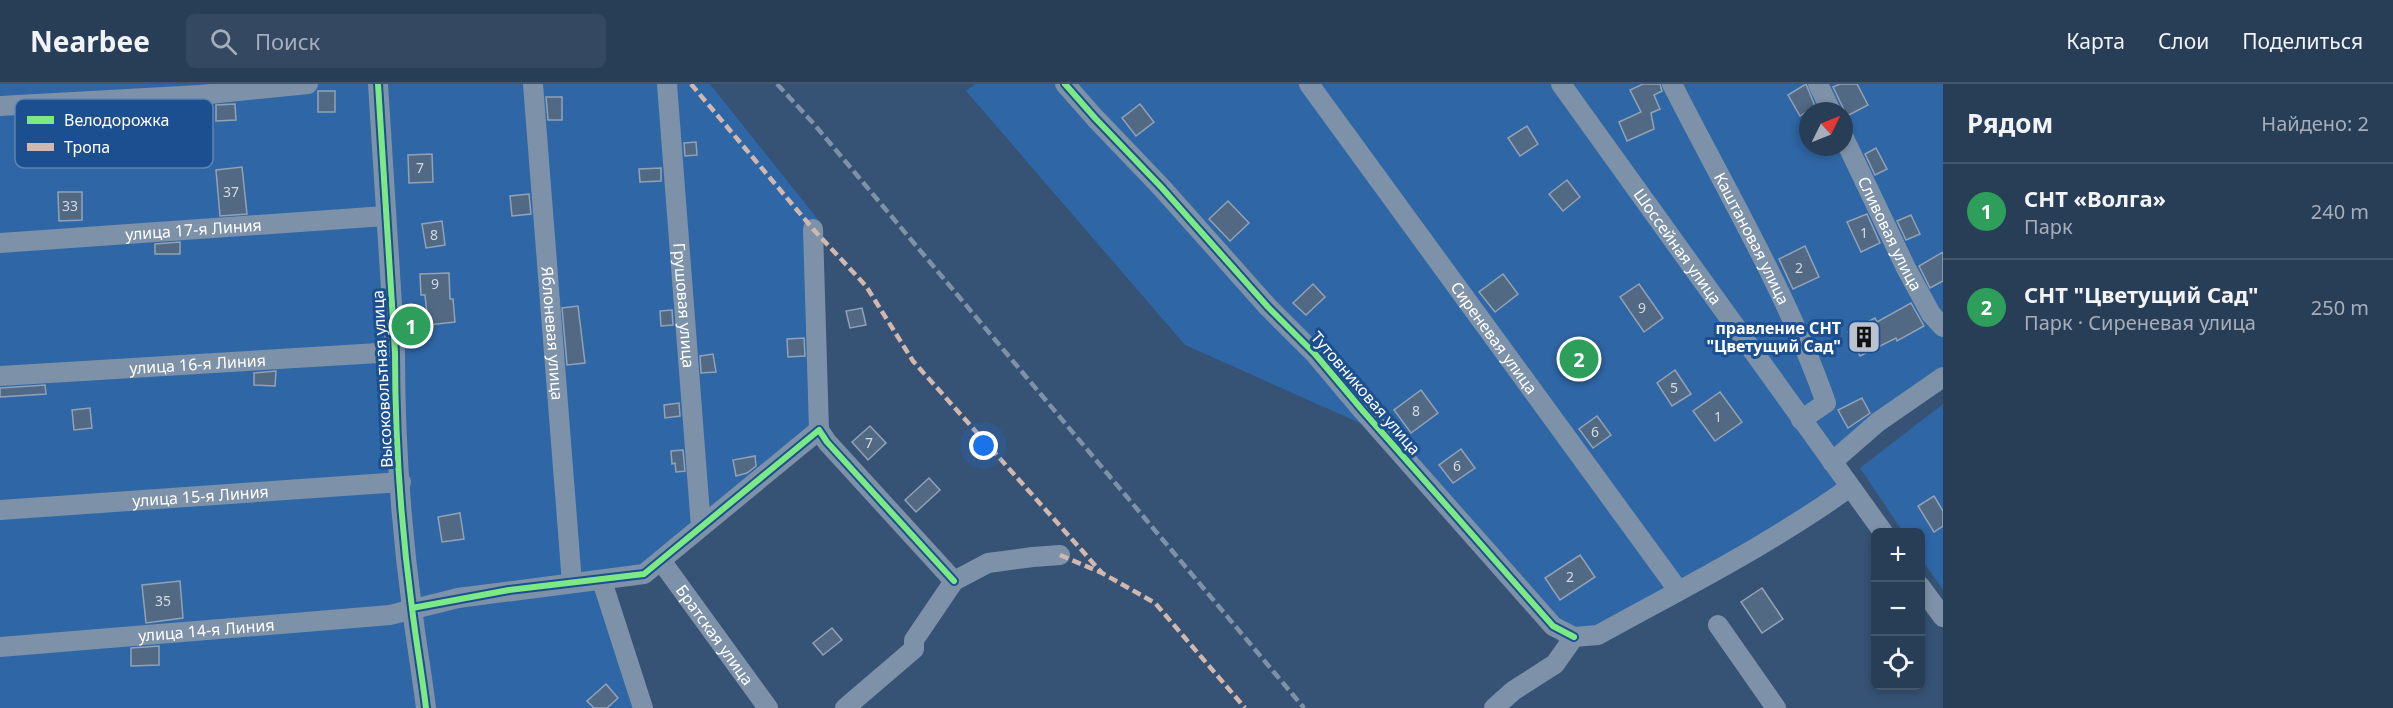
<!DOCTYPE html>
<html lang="ru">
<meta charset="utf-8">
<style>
body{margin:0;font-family:"Noto Sans",sans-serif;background:#344961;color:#f1f3f6}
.controls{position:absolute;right:18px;bottom:18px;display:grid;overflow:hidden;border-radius:9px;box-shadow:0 3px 9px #0003}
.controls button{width:54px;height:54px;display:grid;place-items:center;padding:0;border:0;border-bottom:2px solid #44576d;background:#283e57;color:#f1f3f6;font:30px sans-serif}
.compass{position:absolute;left:1799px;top:18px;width:54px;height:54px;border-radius:50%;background:#283e57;box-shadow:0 3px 9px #0003;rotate:47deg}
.you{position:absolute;left:984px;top:362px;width:21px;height:21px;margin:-15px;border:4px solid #fff;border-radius:50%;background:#1a73e8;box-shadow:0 0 0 9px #1a73e833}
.badge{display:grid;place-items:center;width:39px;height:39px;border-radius:50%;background:#e69b98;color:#fff;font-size:20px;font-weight:700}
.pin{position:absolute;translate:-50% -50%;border:3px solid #fff;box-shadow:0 2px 6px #0006}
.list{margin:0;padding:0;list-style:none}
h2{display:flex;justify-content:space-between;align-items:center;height:78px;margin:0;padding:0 24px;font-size:26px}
h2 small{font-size:20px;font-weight:400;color:#a5aeba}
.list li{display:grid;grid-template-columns:39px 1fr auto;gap:18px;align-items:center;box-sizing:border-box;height:96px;padding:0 24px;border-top:2px solid #44576d}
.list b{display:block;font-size:22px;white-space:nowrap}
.list p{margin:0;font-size:20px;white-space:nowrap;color:#a5aeba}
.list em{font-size:20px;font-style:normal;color:#a5aeba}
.icon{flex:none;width:33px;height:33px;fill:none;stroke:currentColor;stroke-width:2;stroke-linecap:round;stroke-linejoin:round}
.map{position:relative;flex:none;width:1943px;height:624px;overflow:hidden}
header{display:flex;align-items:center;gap:36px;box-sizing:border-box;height:84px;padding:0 30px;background:#283e57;border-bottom:2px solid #44576d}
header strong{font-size:28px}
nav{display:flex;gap:33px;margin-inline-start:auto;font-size:21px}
.search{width:420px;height:54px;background:#344961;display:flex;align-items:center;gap:15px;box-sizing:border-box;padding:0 21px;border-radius:9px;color:#a5aeba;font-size:22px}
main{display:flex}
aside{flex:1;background:#283e57}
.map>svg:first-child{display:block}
</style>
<header>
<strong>Nearbee</strong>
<div class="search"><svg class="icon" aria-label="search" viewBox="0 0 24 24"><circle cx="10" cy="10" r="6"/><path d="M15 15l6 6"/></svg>Поиск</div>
<nav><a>Карта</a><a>Слои</a><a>Поделиться</a></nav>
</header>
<main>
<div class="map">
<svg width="1943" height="624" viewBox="0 0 1943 624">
<rect width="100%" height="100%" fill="#365274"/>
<g fill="#2f66a5" fill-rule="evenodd">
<path d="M0 0H710L820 138 826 347 656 491 606 507 640 624H0Z"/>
<path d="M975 0H1943V288L1830 368 1851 402 1569 569 1362 340 1185 261 966 7ZM1808 27H1844V63H1808Z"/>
<path d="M1943 320V506L1921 474 1920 448H1903L1860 384Z"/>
</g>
<g fill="#526984" stroke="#92a2b6" stroke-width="1.5">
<path d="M1643 0H1660L1662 7 1654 11 1660 25 1651 29 1654 45 1627 57 1619 38 1641 28 1630 6Z"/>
<path d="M1806 0 1815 22 1800 32 1788 11Z"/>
<path d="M1840 0H1857L1868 21 1847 32 1833 3Z"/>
<rect x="318" y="7" width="17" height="21"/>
<path d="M546 13H562V36H548Z"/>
<path d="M235 20 236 36 216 37V21Z"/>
<path d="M1140 20 1154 38 1136 52 1122 34Z"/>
<path d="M1527 42 1538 60 1520 72 1508 54Z"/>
<path d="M696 58 697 71 685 72 684 59Z"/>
<path d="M1876 64 1887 85 1875 91 1865 70Z"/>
<path d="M432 70 433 98 409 99 408 71Z"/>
<path d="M242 83 247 130 220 132 216 86Z"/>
<path d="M661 84V97L640 98 639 85Z"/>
<path d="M1567 96 1580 113 1563 127 1549 110Z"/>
<path d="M58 108H82V136L59 137Z"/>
<path d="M529 110 531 130 512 132 510 112Z"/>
<path d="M1228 117 1249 139 1230 157 1209 135Z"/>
<path d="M1867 130 1880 159 1861 168 1847 138Z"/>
<path d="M1911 131 1920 150 1906 156 1897 137Z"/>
<path d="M442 137 445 161 426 164 422 140Z"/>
<path d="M180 158V170H155V160Z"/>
<path d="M1805 162 1819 193 1793 205 1779 175Z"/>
<path d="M1943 168V197L1930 204 1919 182Z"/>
<path d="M449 189 450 215H453L455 238 428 241 425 211H421L420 190Z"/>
<path d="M1503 190 1518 210 1495 228 1479 208Z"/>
<path d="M1313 200 1325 213 1306 231 1293 219Z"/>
<path d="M1639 200 1663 234 1644 248 1620 213Z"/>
<path d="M1911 219 1924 242 1897 257 1896 254 1860 272 1848 248 1875 234 1877 238Z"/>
<path d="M578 222 585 279 567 281 562 224Z"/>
<path d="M862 224 866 241 850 244 846 227Z"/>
<path d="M672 226 673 241 661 242 660 227Z"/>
<path d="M804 254 805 272 788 273 787 255Z"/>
<path d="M713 270 716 288 701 289 700 272Z"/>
<path d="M1675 286 1691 310 1672 322 1657 299Z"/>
<path d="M276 287 275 302 254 301V289Z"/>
<path d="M45 301 46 310 0 313V304Z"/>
<path d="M1421 306 1438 329 1411 349 1394 326Z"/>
<path d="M1720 308 1742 338 1715 357 1693 327Z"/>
<path d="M1862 314 1870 329 1848 344 1838 326Z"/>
<path d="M679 319 680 332 665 334 664 321Z"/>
<path d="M90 324 92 344 74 346 72 326Z"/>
<path d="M1597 332 1611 351 1593 364 1579 345Z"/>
<path d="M870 342 886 359 868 376 852 358Z"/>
<path d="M1461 365 1475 384 1453 399 1439 381Z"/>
<path d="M683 366 685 387 676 388 675 379 672 380 671 367Z"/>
<path d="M755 372 756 382 747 389 736 392 733 376Z"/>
<path d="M929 394 940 406 916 428 905 416Z"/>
<path d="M1934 412 1943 427V442L1934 448 1918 422Z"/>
<path d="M460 429 464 455 442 458 438 433Z"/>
<path d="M1580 471 1595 493 1560 516 1545 494Z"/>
<path d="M180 497 183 534 146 539 142 501Z"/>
<path d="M1762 504 1783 535 1762 549 1741 518Z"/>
<path d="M832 544 842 556 823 571 813 559Z"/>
<path d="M159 562V581L131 582V564Z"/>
<path d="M606 600 618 614 607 624H594L587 617Z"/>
</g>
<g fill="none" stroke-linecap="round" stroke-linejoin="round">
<g stroke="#7d92a8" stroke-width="20">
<path d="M378 0 395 268C395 350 401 442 412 524 416 557 422 591 426 624"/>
<path id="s1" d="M533 0 572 499"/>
<path id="s2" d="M667 0 701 443"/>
<path d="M1065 0 1095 34 1162 104 1268 223 1315 270 1363 327 1553 542 1574 553"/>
<path id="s3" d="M1309 0 1678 506"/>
<path id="s4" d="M1561 0 1883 448"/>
<path id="s5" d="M1672 0C1725 105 1787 208 1826 319L1801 336"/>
<path d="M1818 0 1831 27"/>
<path d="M0 22 200 11 308 0"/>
<path id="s6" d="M1844 54 1906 184 1931 230 1943 243"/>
<path d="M813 145 819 346"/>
<path id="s7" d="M0 159 385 132"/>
<path id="s8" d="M0 292 395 268"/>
<path d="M819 346 827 358 954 497"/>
<path d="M1832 378 1878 338 1943 293"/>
<path id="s9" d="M0 426 401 398"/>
<path id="s10" d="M662 478 768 624"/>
<path d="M602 497 643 624"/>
<path d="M1920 502 1943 533"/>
<path d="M1718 541 1776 624"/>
<path id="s11" d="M0 563 390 531 458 514 644 490 819 346"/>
<path d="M845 624 914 565V556L954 497 988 479 1033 473 1060 471"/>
<path d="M1494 624 1513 607 1555 580 1574 553 1598 551C1683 504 1771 460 1850 403"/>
</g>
<path stroke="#7e92a7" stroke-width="4.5" stroke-dasharray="10 4.5" stroke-linecap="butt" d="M777 0 814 40 1304 624"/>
<g stroke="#d1b7ad" stroke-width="4.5" stroke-dasharray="9 4.5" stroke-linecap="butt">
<path d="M691 0 813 145 866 202 913 277 1102 489"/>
<path d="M1060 471 1102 489 1155 519 1245 624"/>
</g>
<g stroke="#1b4f8f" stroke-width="10">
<g id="cycleway">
<path d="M378 0 395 268C395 350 401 442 412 524 416 557 422 591 426 624"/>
<path d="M1065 0 1095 34 1162 104 1268 223 1315 270 1363 327 1553 542 1574 553"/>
<path d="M412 524 509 506 644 490 819 346 827 358 954 497"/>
</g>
</g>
<use href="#cycleway" stroke="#7ce984" stroke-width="6"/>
</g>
<defs>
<g id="building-square" transform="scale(1.725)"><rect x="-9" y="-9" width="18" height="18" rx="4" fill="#b9c2ce" stroke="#1b4f8f"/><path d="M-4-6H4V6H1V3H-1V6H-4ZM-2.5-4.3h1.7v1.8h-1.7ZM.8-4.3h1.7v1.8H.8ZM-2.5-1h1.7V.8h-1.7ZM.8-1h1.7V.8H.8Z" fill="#111"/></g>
</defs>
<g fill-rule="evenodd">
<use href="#building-square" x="1864" y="253"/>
</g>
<g text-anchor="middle" stroke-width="6" stroke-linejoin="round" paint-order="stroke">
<g font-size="14" fill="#d4dae0">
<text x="420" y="89">7</text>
<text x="231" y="113">37</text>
<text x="70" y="127">33</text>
<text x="1864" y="154">1</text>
<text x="434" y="156">8</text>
<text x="1799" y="189">2</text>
<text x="435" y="205">9</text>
<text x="1642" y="229">9</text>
<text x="1674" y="309">5</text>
<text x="1416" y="332">8</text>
<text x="1718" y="338">1</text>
<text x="1595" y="353">6</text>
<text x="869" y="364">7</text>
<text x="1457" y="387">6</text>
<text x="1570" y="498">2</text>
<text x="163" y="522">35</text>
</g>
<g font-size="16" fill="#fff" stroke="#1b4f8f">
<text dy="6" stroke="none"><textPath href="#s7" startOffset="194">улица 17-я Линия</textPath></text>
<text dy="6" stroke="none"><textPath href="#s6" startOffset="106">Сливовая улица</textPath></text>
<text dy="6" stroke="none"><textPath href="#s5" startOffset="174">Каштановая улица</textPath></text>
<text dy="6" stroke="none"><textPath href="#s4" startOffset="200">Шоссейная улица</textPath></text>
<text dy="6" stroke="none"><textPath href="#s2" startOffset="222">Грушовая улица</textPath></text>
<text dy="6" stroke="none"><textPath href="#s1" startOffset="250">Яблоневая улица</textPath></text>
<text dy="6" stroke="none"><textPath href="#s3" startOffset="314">Сиреневая улица</textPath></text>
<text dy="6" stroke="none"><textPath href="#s8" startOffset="198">улица 16-я Линия</textPath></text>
<text transform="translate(382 295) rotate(-93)" y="6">Высоковольтная улица</text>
<text transform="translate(1366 309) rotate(49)" y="6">Тутовниковая улица</text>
<text dy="6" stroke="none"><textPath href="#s9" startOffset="201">улица 15-я Линия</textPath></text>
<text dy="6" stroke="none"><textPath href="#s11" startOffset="207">улица 14-я Линия</textPath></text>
<text dy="6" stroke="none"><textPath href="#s10" startOffset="90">Братская улица</textPath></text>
</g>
<g font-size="16" font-weight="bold" fill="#fff" stroke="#1b4f8f" text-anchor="end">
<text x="1841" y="250">правление СНТ<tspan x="1841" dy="18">"Цветущий Сад"</tspan></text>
</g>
</g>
<rect x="15" y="15" width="198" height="69" rx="9" fill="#1b4f8f" stroke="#5f84b1" stroke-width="1.5"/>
<rect x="27" y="32" width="27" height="8" fill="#7ce984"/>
<rect x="27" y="59" width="27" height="8" fill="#d1b7ad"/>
<g font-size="16" fill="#fff">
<text x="64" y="42">Велодорожка</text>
<text x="64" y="69">Тропа</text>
</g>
</svg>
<div class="controls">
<button>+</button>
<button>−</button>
<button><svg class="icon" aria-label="locate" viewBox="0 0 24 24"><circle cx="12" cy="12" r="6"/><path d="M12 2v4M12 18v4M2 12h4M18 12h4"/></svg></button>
</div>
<svg class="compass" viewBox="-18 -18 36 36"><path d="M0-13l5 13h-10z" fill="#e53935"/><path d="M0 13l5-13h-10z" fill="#a5aeba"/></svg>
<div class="you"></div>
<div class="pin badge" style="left:411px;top:242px;background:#2e9e5b">1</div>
<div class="pin badge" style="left:1579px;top:275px;background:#2e9e5b">2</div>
</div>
<aside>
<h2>Рядом<small>Найдено: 2</small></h2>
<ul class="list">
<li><span class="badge" style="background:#2e9e5b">1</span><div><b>СНТ «Волга»</b><p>Парк</p></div><em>240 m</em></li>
<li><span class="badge" style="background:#2e9e5b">2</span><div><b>СНТ &quot;Цветущий Сад&quot;</b><p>Парк · Сиреневая улица</p></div><em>250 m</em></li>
</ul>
</aside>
</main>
